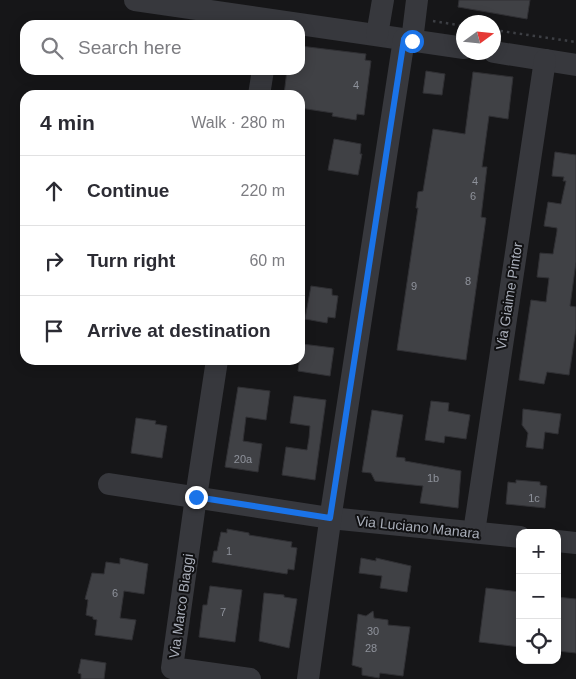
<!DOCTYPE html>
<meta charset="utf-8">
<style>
body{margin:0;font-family:Helvetica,sans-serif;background:#f7f7f7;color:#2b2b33}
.controls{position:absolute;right:15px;bottom:15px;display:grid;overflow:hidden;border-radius:10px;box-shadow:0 2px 12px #0003}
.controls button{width:45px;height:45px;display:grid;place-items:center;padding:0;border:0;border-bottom:1px solid #e1e1e2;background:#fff;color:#2b2b33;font:25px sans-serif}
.compass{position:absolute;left:456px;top:15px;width:45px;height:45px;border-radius:50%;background:#fff;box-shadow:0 2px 12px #0003;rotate:75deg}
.stop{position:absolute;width:15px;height:15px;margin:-11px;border:4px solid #1a73e8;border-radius:50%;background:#fff}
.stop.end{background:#1a73e8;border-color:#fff;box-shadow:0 1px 5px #0008}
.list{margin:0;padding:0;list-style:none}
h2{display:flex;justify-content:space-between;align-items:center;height:65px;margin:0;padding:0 20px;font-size:21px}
h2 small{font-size:16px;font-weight:400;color:#7c7c81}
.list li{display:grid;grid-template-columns:32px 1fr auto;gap:15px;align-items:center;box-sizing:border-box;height:70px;padding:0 20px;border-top:1px solid #e1e1e2}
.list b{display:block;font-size:19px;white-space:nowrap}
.list em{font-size:16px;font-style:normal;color:#7c7c81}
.icon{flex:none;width:28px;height:28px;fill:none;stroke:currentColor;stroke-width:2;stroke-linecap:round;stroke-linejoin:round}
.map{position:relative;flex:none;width:576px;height:679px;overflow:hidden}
.search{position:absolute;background:#fff;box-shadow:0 2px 12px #0003;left:20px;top:20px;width:285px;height:55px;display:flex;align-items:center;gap:12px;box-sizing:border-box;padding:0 18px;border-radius:15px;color:#7c7c81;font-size:19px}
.panel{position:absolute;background:#fff;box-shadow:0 2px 12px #0003;left:20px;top:90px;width:285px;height:275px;border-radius:15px}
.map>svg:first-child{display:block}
</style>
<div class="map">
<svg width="576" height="679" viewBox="0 0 576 679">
<rect width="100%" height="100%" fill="#161618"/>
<g fill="#404145" stroke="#303034">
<path d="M459 0H530L527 19 458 7Z"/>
<path d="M300 46 366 54 365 60 371 61 364 115 357 114 356 120 332 116 333 113 300 108V95H284L287 70H300Z"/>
<path d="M426 71 445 74 442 95 423 93Z"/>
<path d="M473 72 513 77 508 119 489 116 482 167H487L481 217 486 218 466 360 397 350 418 208H416L418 192 423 191 433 129 465 134Z"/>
<path d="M334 139 361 144 360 154H362L358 175 328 170Z"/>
<path d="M555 152 576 155V262L570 306 576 307V329L569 375 547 372 544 384 519 380 531 300 546 302 549 278 537 277 540 253 553 254 557 231V228L544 226 548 202 561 204 566 181H563L564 177 552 176Z"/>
<path d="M311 286 332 289V295L338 296 335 318 328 317 327 323 305 319Z"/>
<path d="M302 344 334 348 330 376 298 371Z"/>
<path d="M238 387 270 391 266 420 246 417 243 441 262 444 258 472 225 467Z"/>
<path d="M294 396 326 400 315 480 282 475 286 447 307 450 309 438 310 426 290 423Z"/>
<path d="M431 401 449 403 448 411 470 415 466 439 445 436 444 443 425 440Z"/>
<path d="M523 409 561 414 558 434 545 432 543 449 526 447 528 433 522 425Z"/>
<path d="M372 410 403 415 396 457 405 458V461L461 471 458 508 420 503 423 486 375 481 371 473 362 472Z"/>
<path d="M136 418 156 421 155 424 167 426 162 458 131 453Z"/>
<path d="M516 480 540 482V485L547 486 545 508 506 504 508 482 516 483Z"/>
<path d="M227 529 249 533V535L292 542 291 547 297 548 294 570 288 569 287 574 212 562 214 551H217L221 532 227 533Z"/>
<path d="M120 558 148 564 144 594 124 591 120 618 136 620 132 640 95 635 97 620 93 619V617L86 615 88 600 85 599 92 573 104 574 106 562 120 564Z"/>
<path d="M361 558 376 561V558L411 566 407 592 380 588 382 576 359 573Z"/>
<path d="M210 586 242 590 235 642 199 637 203 605H207Z"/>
<path d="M486 588 520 592V647L479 642Z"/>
<path d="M264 593 284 595V597L297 599 289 648 259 641Z"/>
<path d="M557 597 576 599V653L557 651Z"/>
<path d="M373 611 374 618 388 620V625L410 627 403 676 380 673 379 678 362 675V668L352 665 358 614 366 616Z"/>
<path d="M81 659 106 663 104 679H81V674L78 673Z"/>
</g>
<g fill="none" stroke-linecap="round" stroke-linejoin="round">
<g stroke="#3d3f44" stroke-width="2.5" stroke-dasharray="2.5 4" stroke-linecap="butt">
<path d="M433 21 464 26"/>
<path d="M494 30 576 42"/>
</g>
<g stroke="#37383d" stroke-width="22">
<path d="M135 0 464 48"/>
<path d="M377 35 383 0"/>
<path d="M412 41 417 0"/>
<path d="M494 52 576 65"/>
<path d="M259 95 263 70"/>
<path d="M217 360 196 497 172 668 250 679"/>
<path d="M109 484 330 518 520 537"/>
<path d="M474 532 545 60"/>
<path d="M557 541 576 543"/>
<path d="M308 679 332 507 404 39"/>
</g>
</g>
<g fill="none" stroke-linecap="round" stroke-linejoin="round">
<path stroke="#1a73e8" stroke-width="6" d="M196 497 330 518 404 39 412 41"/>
</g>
<g text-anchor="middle" stroke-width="4" stroke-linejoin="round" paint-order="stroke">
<g font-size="11" fill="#8e929b">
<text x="356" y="89">4</text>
<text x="475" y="185">4</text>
<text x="473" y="200">6</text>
<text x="468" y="285">8</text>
<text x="414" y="290">9</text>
<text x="243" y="463">20a</text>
<text x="433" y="482">1b</text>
<text x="534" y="502">1c</text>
<text x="229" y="555">1</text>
<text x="115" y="597">6</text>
<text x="223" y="616">7</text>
<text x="373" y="635">30</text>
<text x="371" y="652">28</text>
</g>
<g font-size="14" fill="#a8adb8" stroke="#111113">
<text transform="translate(509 296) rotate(-81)" y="5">Via Giaime Pintor</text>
<text transform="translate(418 527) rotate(6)" y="5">Via Luciano Manara</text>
<text transform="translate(181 606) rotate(-82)" y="5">Via Marco Biaggi</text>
</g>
</g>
</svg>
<div class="controls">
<button>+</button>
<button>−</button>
<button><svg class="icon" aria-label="locate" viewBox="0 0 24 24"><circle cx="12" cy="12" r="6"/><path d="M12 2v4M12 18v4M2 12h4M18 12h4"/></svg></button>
</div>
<svg class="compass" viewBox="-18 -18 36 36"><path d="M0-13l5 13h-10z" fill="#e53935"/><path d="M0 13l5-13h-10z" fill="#7c7c81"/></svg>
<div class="stop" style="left:412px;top:41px"></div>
<div class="stop end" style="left:196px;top:497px"></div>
<div class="search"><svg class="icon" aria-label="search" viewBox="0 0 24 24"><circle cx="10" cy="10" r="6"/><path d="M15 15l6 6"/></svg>Search here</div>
<section class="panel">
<h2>4 min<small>Walk · 280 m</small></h2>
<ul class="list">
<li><svg class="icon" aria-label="ahead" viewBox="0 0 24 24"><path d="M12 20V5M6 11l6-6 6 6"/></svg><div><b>Continue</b></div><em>220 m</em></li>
<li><svg class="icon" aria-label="right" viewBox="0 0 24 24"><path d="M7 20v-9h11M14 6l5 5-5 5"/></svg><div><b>Turn right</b></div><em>60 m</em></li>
<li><svg class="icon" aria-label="arrive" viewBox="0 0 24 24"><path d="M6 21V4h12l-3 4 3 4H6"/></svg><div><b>Arrive at destination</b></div></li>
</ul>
</section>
</div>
